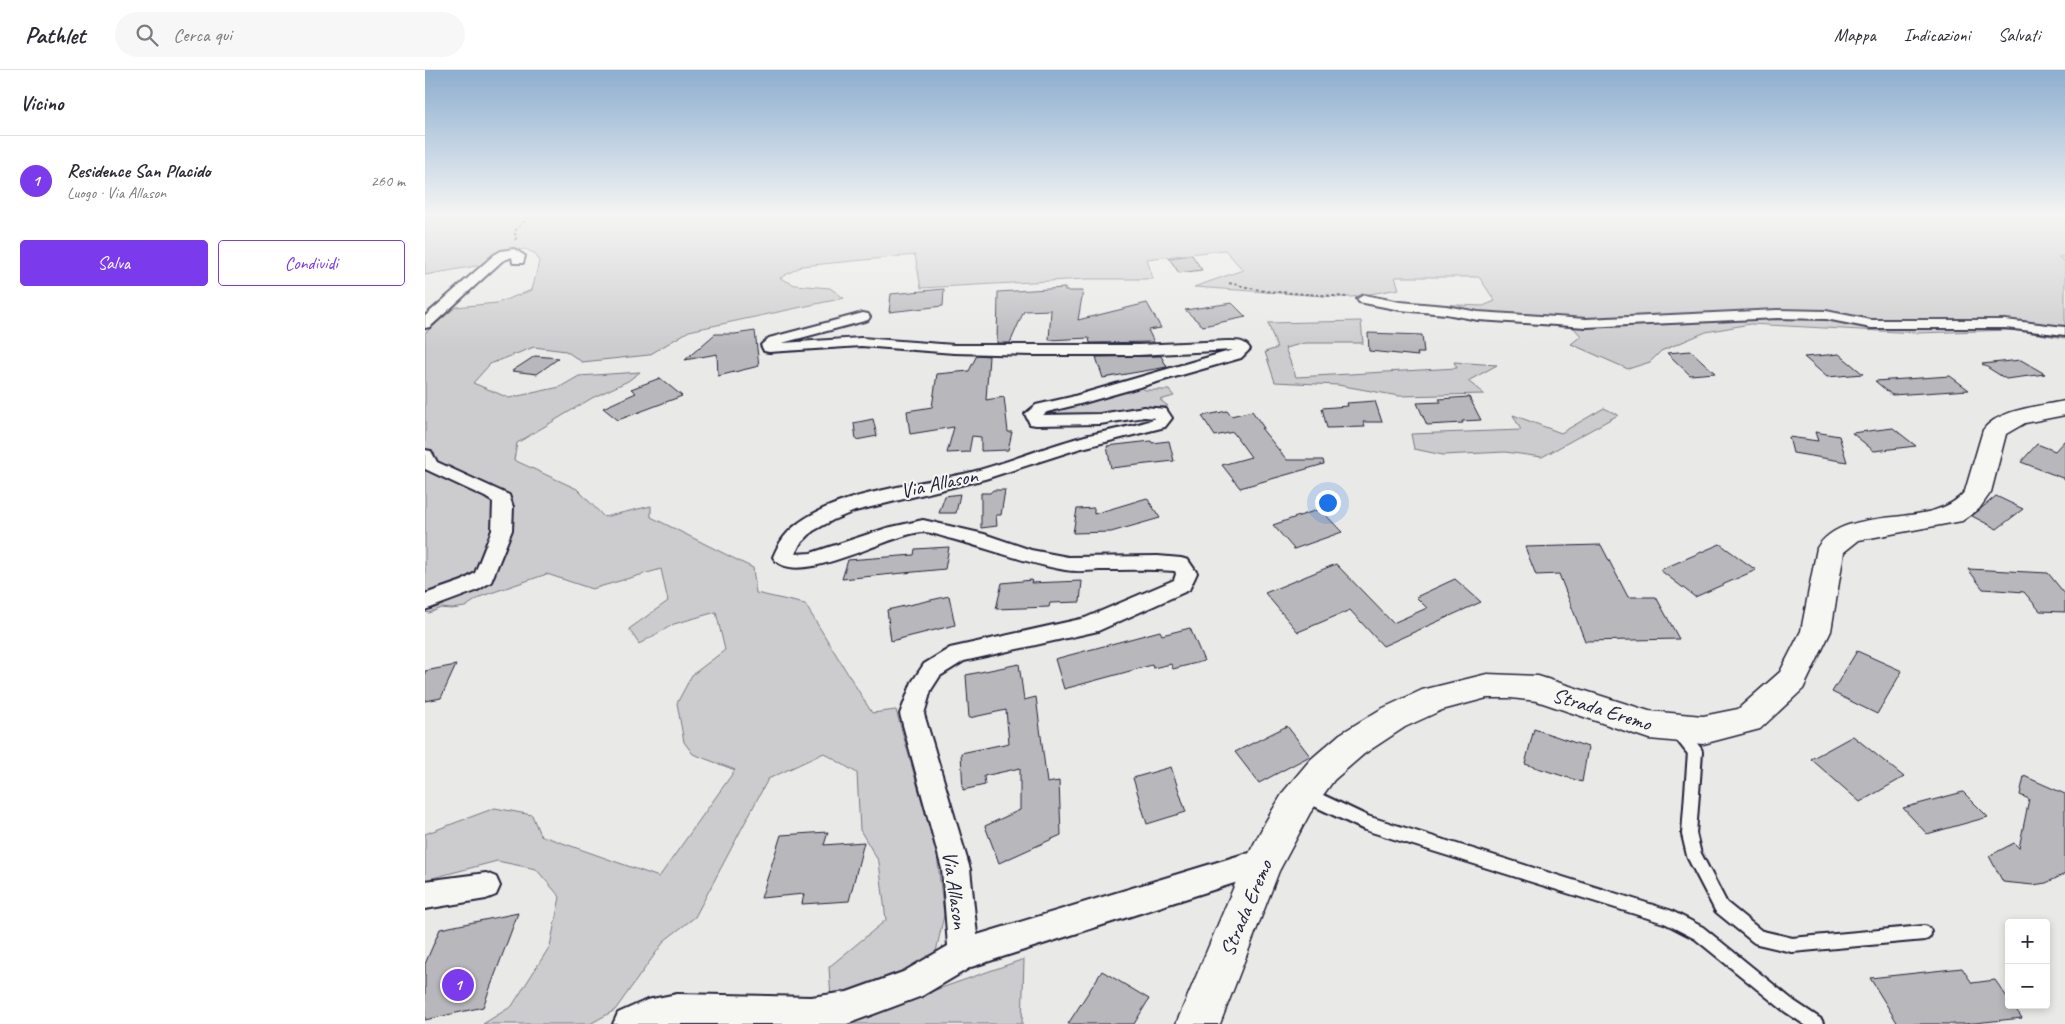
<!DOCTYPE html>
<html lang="it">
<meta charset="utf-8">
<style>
body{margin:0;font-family:Caveat,sans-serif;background:#f7f7f7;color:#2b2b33}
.controls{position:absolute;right:15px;bottom:15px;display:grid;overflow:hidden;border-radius:5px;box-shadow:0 2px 8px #0003}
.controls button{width:45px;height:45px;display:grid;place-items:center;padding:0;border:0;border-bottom:1px solid #e1e1e2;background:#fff;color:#2b2b33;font:25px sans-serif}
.you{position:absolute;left:902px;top:432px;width:18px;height:18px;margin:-12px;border:4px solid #fff;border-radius:50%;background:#1a73e8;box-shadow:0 0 0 8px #1a73e833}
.badge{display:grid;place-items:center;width:32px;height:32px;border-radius:50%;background:#7c3aed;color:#fff;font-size:16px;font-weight:700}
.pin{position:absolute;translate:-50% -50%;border:2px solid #fff;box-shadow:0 1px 5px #0006}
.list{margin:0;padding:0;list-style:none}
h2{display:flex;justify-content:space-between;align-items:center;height:65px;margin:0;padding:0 20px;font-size:21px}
h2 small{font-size:16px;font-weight:400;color:#7c7c81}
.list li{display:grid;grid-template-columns:32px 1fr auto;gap:15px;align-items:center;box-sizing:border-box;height:90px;padding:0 20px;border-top:1px solid #e1e1e2}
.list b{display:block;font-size:19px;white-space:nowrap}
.list p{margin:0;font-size:16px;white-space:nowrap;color:#7c7c81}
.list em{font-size:16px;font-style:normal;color:#7c7c81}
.actions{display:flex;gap:10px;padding:15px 20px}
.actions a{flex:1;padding:11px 0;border:1px solid #7c3aed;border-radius:5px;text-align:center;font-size:18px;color:#7c3aed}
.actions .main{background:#7c3aed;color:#fff}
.icon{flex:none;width:28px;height:28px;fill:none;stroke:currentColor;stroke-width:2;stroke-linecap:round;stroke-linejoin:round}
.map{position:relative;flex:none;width:1640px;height:954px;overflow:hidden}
header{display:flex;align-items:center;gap:30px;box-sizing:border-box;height:70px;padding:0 25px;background:#fff;border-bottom:1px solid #e1e1e2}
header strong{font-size:24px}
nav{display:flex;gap:28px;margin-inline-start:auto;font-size:18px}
.search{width:350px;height:45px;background:#f7f7f7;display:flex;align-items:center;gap:12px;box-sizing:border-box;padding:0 18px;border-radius:28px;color:#7c7c81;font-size:19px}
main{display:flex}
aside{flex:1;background:#fff}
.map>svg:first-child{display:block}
</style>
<header>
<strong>Pathlet</strong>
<div class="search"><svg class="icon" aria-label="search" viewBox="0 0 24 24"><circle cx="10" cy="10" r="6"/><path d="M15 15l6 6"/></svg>Cerca qui</div>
<nav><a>Mappa</a><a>Indicazioni</a><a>Salvati</a></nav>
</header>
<main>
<aside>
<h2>Vicino<small></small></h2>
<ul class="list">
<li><span class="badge">1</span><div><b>Residence San Placido</b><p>Luogo · Via Allason</p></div><em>260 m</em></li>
</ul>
<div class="actions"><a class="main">Salva</a><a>Condividi</a></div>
</aside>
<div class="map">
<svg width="1640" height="954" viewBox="0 0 1640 954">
<rect width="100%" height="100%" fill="#e9e9e7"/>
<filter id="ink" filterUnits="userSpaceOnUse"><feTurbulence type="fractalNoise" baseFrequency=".02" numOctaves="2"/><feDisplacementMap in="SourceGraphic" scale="10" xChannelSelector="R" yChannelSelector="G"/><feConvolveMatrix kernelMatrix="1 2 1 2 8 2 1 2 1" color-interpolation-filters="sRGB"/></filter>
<g filter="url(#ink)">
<g fill="#ccccce" stroke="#777784">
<path d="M0 144H1640V187H1633L1640 192V268L1587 260 1492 263 1325 254 1281 262 1236 281 1225 292 1203 299 1146 274 1156 266 1142 250 1051 243 982 233 1058 236 1070 231 1054 207H970L974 219 927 227H913L769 217 818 200 800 180 722 189 728 209H661L496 218 490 185 377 196 355 208 370 215 405 218 419 228 264 261 224 285 157 292 141 281 109 277 65 294 48 313 84 328 135 317 154 306 215 302 203 311 167 328 92 373 89 390 152 419 179 447 226 436V447L328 498 331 523 380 534 447 643 471 640 512 785 519 845 511 882 467 911 406 930 404 897 461 850 454 792 435 760 432 703 399 683 343 709 270 847 240 870 190 940 165 954H58L87 936 125 876 135 827 111 799 72 791 0 810V764L70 738 107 745 115 765 234 807 310 700 268 684 259 672 252 633 267 605 300 580 291 542 249 554 214 574 204 559 243 531 236 499 167 519 122 504 57 526 40 537 26 539 16 538 4 543 0 542V263L31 237 72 233 107 220 114 192 111 184 100 179 87 180 62 194 0 205Z"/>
<path d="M936 251 938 273H880L860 278 871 307 1032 298 1029 292 1072 295 1043 311 1059 324 974 326 913 315 850 312 840 282 852 278 843 253Z"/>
<path d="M712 317 721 320H744L749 326 735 330 743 336 646 347 622 346 628 341 639 337Z"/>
<path d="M1179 338 1193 345 1117 387 1080 382 1018 385 989 379 986 364 1096 360 1088 345 1136 363Z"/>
<path d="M599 889 597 954H378L419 952Z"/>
</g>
<g fill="#b8b8bc" stroke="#22223b">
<path d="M767 185 777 200 754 203 744 188Z"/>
<path d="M640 218V221H658L653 250 722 233 736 258 723 260 729 272 665 273 664 268 624 270 626 240 599 241 585 273H572L573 222Z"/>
<path d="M519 219 518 236 464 242 466 224Z"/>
<path d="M807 233 821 247 778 256 760 240Z"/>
<path d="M330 261 334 296 293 306 292 284 260 290 290 264H310Z"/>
<path d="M943 263 997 265 999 283H992L993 286 944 281Z"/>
<path d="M1266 281 1290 303 1265 305 1242 283Z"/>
<path d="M1414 284 1438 304 1402 307 1379 287Z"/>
<path d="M552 285 564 286 561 330 579 327 583 362H587L583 380 556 381V367L547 366 544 382 522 383 529 357 485 364 482 341 507 337 512 304 544 301Z"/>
<path d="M110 286 134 288 112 304 87 301Z"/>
<path d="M736 286 742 297 678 308 671 287Z"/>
<path d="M1596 290 1620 304 1581 309 1557 294Z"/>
<path d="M1525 306 1544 320 1467 325 1450 311Z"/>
<path d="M235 308 257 326 193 350 178 338 211 323 206 319Z"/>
<path d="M1044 327 1056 350 1037 351 1038 353 1002 355 992 333 1016 332 1014 329Z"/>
<path d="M950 331 957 352H938L940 357 902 358 897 338 923 336 922 333Z"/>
<path d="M802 341 806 346 827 341 839 358H836L862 390H898L899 394 815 418 797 395 826 387 808 362 790 366 777 346Z"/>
<path d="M448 349 452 366 431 370 429 353Z"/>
<path d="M1468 358 1491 376 1449 381 1427 363Z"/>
<path d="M1390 362 1414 366 1422 392 1368 383 1364 367 1393 371Z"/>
<path d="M1640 370V409L1596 392 1612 374 1630 381Z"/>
<path d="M726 371 727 373 744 371 749 391 686 398 682 376Z"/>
<path d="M568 420H580L576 445H571L572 456 556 458V423H565Z"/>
<path d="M535 424 531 443H514L520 426Z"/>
<path d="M1571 426 1598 439 1572 459 1547 446Z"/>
<path d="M722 428 735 448 686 462 648 463 652 439 669 438V444Z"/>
<path d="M895 439 917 462 869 479 848 455Z"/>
<path d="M1295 474 1331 500 1270 527 1235 500Z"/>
<path d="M1176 475 1203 527H1231L1254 569 1160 571 1134 504 1111 505 1100 477Z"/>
<path d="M524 477 520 499 417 509 423 490 489 485 490 479Z"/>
<path d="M911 494 968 553 1002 538 991 527 1030 509 1056 532 958 576 925 540 873 562 840 523Z"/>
<path d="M1543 499 1623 503 1640 524V542L1615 541 1599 522 1558 519Z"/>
<path d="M607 510 606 513 657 511 655 532 625 533 624 537 571 539 577 513Z"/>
<path d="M524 526 530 555 466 571 462 540Z"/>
<path d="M765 558 779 591 748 599 746 594 728 598 727 595 639 619 630 589 735 561 737 565Z"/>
<path d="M1432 581 1477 601 1452 644 1407 622Z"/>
<path d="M594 594 599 630 611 627 622 713 634 711 636 765 574 793 560 756 595 740V698L559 706 560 715 538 720 536 683 584 673 581 640 544 648 541 605Z"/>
<path d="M31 595 16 628 0 631V601Z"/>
<path d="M862 656 885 686 834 713 810 682Z"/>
<path d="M1109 659 1163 677 1157 712 1100 694Z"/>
<path d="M1428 666 1479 707 1435 732 1386 689Z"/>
<path d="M746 697 761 742 722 754 708 708Z"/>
<path d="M1599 706 1640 724V804L1621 813 1608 815 1578 812 1564 786 1589 773 1594 778 1604 729 1595 725Z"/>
<path d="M1538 722 1563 747 1502 764 1478 738Z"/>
<path d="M403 762 399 775 439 772 424 831 377 834 379 824 336 828 356 765Z"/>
<path d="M93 843 58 937 0 950V894L15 859Z"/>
<path d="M1537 898 1547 913 1570 910 1584 930V935H1588L1597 948 1540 954H1473L1445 908Z"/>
<path d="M677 901 724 929 709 954H643Z"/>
</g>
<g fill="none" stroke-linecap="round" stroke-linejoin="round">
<g stroke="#22223b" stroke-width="15">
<path id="service-far1" d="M1254 662 1260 670"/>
</g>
<g stroke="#22223b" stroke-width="18">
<g id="service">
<path d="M1259 668 1270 682 1264 764 1269 785 1296 837 1333 867 1367 875 1499 863"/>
<path d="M882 725 941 753 1243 847 1274 863 1364 936 1391 954"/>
</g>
</g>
<g stroke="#22223b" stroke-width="4">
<g id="minor">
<path d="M89 179 100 186 98 193H88L87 187 77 191 5 257 0 258V246L69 185 76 181Z"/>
<path d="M939 225 975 232 1021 236 1053 242 1161 249 1352 240 1401 241 1446 250H1580L1640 257V265L1580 258H1446L1401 249 1352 248 1161 257 1053 250 1021 244 975 240 934 232 932 229Z"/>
<path d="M438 243 443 244 445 247 443 250 357 273 436 268 529 275H713L802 271C812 271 820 270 825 279L816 288 655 334 622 342 618 345 675 344 719 337 741 339 747 348 740 357 653 379 560 409 430 441 408 450 388 461 375 474 370 484 386 483 462 458 498 450 559 464 606 480 643 487 733 486 756 488 763 490 772 503 764 520 673 561 539 591 515 606 506 620 499 644 545 799 552 865 819 784 837 782 847 786 851 795 847 804 837 808 819 810 546 897 497 926 422 954H188L193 943 222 930 252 924 386 927 422 922 478 902 523 876 517 799 475 644 487 612 499 594 525 578 660 548 749 510 751 504 750 501C725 499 699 500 674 500 663 501 651 502 640 500 601 493 565 479 527 469 518 467 507 462 498 462 465 463 369 521 348 487 351 480 354 473 359 467 393 423 495 415 547 402 585 392 622 376 660 366 676 362 718 355 730 348L719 347 675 354 611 355 605 354 600 344 611 335 646 327 808 280 713 285H609L529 283 436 276 344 282 339 281 336 275 344 268Z"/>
<path d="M0 380 6 381 12 392 84 425 88 437 87 460 66 512 51 521 0 540V524L37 511 50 503 67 460 68 432 60 427 0 399Z"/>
<path d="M61 803 71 807 75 816 71 825 61 829 0 839V811Z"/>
</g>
</g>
<g stroke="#22223b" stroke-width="3">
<path id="secondary" d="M1640 331V345L1600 353 1581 364 1566 422 1554 439 1537 451 1434 470 1419 482 1406 561 1378 619 1335 659 1278 674 1224 669 1112 631 1086 628H1062L1017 640 980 657 939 684 909 710 885 743 854 801 795 954H751L818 795 841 751 859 721 885 690 915 664 956 639 997 620 1062 604 1113 606 1224 641 1278 646 1313 639 1355 602 1376 561 1392 478C1422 431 1509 462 1540 421L1558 360C1573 339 1616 336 1640 331Z"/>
</g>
<g stroke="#22223b" stroke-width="2" stroke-dasharray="3 2.5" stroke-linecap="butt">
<path d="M90 170 92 167 89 162 106 144"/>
<path d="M804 213 839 221 923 227"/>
</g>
<use href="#service-far1" stroke="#f6f6f2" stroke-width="11"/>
<use href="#service" stroke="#f6f6f2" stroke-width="14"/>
<use href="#minor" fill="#f6f6f2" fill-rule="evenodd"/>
<use href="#secondary" fill="#f6f6f2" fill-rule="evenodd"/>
</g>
</g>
<linearGradient id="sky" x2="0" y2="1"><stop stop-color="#8daed0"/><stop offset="0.52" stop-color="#f5f5f4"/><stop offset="1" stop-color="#f5f5f4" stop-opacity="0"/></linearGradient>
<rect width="1640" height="278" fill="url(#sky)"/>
<g text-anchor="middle" stroke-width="4" stroke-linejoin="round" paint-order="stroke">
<g font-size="21" fill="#22223b" stroke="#f6f6f2">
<text transform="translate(514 413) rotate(-12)" y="7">Via Allason</text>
<text transform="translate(1177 639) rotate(17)" y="7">Strada Eremo</text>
<text transform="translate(530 820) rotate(82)" y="7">Via Allason</text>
<text transform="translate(821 838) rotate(-67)" y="7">Strada Eremo</text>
</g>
</g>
</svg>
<div class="controls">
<button>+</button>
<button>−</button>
</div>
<div class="you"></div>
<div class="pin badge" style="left:33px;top:915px">1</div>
</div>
</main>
